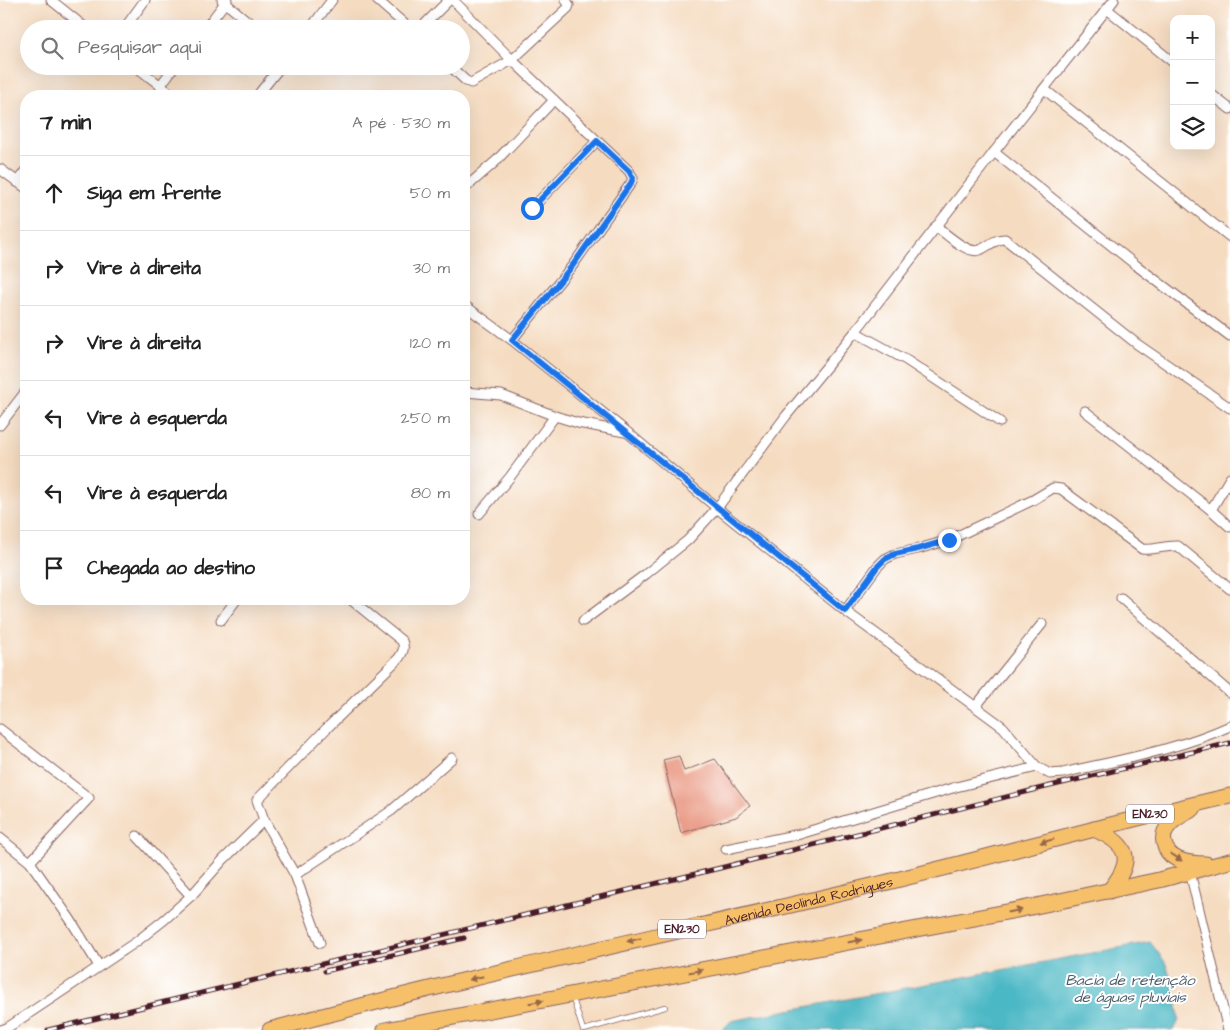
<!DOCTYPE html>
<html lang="pt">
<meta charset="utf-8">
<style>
body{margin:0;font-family:"Architects Daughter",sans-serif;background:#f6f6f6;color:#222}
.controls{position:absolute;right:15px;top:15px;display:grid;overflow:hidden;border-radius:10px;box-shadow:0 5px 20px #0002}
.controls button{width:45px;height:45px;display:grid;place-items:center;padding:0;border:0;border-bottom:1px solid #e0e0e0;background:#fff;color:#222;font:25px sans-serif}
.stop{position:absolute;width:15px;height:15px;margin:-11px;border:4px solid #1a73e8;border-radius:50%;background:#fff}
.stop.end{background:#1a73e8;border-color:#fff;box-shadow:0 1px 5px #0008}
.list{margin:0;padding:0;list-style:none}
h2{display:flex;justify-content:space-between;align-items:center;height:65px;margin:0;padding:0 20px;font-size:21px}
h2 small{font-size:16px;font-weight:400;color:#767676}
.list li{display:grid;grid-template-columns:32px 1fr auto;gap:15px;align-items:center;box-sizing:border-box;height:75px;padding:0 20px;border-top:1px solid #e0e0e0}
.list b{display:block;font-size:19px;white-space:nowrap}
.list em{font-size:16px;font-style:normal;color:#767676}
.icon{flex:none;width:28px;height:28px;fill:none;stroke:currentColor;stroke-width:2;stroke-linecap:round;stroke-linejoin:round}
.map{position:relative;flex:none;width:1230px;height:1030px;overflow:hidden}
.search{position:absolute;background:#fff;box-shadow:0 5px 20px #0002;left:20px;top:20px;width:450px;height:55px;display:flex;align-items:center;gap:12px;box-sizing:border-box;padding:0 18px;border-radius:28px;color:#767676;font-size:19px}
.panel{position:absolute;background:#fff;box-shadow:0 5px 20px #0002;left:20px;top:90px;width:450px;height:515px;border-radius:20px}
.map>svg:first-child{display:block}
</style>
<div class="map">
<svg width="1230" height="1030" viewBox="0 0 1230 1030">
<rect width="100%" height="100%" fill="#fff"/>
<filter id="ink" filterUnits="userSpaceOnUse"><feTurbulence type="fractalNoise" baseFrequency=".02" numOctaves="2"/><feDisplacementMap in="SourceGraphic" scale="10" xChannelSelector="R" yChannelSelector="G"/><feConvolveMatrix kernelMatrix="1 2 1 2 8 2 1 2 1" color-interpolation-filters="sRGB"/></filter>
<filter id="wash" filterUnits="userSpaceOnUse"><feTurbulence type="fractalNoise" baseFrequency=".0096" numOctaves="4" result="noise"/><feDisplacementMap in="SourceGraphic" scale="20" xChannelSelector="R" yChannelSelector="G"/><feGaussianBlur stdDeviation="1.12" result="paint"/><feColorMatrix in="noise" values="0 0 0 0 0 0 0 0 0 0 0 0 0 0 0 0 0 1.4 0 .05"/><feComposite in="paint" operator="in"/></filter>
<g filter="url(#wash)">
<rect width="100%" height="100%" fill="#f5dcc1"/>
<path fill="#4bb8c5" stroke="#4a6c78" d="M1150 942 1165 962 1175 989 1179 1020 1174 1030H722L731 1021Z"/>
<g id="blocks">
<path fill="#e8937c" d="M679 756 684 771 715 759 750 806 736 817 681 833 663 760Z"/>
</g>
</g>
<g filter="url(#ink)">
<use href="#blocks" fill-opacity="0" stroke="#866160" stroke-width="1"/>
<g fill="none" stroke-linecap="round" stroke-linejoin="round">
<g stroke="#866160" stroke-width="6">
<g id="service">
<path d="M572 996 583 1030"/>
<path d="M584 1030 665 1007"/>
</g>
</g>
<g stroke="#866160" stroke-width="11">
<g id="minor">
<path d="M51 0 87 29"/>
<path d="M222 0 257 29"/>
<path d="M377 0 410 29"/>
<path d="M453 0 512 60 629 171 633 178 631 183 573 265 512 340"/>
<path d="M1107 9 1174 63"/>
<path d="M124 29 145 0"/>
<path d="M205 29 227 0"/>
<path d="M310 29 332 0"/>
<path d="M420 29 449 0"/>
<path d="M135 66 174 96"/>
<path d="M450 66 466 81 471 83 512 60 568 8 569 5 566 0"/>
<path d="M160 86 175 66"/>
<path d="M1044 89 1230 237"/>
<path d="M1211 94 1230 109"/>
<path d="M257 96 281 66"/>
<path d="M994 152 1137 266 1230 336"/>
<path d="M0 169 26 188"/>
<path d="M17 182 26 170"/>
<path d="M464 189 495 162 554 100"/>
<path d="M532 208 597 141"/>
<path d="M936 226C946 234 968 255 980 250 989 246 994 239 1005 239L1137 344 1230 408"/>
<path d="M464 305 512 340 627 432 717 508 845 611 1003 727 1037 767 1050 774 1063 773C1119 760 1177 750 1230 726"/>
<path d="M855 332 906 360 1000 422"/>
<path d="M464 392 501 395 555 416 578 423 625 432"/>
<path d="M1085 411 1211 510 1230 527"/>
<path d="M0 425 26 391"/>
<path d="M1211 510 1230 478"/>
<path d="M479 514 510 477 555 416"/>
<path d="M1121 598 1230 693"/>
<path d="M845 611 877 567 885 559 895 554 918 549 949 540 1033 500 1053 488 1061 489 1142 549C1154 551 1165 545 1178 546L1230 589"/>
<path d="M221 620 237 599"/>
<path d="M583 621 646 574 688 540 717 508 786 416 855 332 994 152 1114 0"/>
<path d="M976 706 1042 624"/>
<path d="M0 729 89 798 30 862"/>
<path d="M264 820 295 875 320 943"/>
<path d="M137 836 191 896"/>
<path d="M0 838 30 862 70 919 99 966"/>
<path d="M726 849 800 834 956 787 1037 767"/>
<path d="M1190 872 1228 1030"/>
<path d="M295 875 391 811 452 758"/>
<path d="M1 1030 7 1028 136 942 164 920 191 896 223 860 264 820 257 800 327 728 399 658C403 652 405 648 402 641L350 599"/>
</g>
</g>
<g stroke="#866160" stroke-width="17">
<g id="trunk">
<path d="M1193 809C1184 814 1172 819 1167 828 1164 832 1163 838 1164 843 1168 862 1190 864 1206 864"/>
<path d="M1094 829C1131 845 1134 861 1109 891"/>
<path id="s1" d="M270 1030C474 974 682 932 888 882 1002 854 1115 822 1230 796"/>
<path d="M385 1030 1017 910 1159 880 1230 861"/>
</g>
</g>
<use href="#service" stroke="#fff" stroke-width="4.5"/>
<use href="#minor" stroke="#fff" stroke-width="9"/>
<use href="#trunk" stroke="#f6c06b" stroke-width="15"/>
<g stroke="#4a1f2b" stroke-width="5">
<g id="rail">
<path d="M325 971 464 938"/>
<path d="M48 1030 716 869 1046 787 1230 743"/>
</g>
</g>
<use href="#rail" stroke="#fff" stroke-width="3" stroke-dasharray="9" stroke-linecap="butt"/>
</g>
<defs><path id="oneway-solid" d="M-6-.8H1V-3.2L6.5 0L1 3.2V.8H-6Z" transform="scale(1.25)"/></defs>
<g fill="#976748">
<use href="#oneway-solid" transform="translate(1047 841) rotate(166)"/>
<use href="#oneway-solid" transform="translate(1176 857) rotate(33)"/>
<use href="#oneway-solid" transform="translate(1015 911) rotate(-11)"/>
<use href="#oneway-solid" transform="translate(634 940) rotate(167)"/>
<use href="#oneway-solid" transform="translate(855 941) rotate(-11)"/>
<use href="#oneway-solid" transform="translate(696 971) rotate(-11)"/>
<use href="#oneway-solid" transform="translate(476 978) rotate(166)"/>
<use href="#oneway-solid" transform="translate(536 1002) rotate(-10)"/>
</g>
</g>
<g fill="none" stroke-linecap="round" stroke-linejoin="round" filter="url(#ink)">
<path stroke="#1a73e8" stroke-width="6" d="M532 208 597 141 629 171 633 178 631 183 573 265 512 340C623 429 733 521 845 611L877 567 885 559 895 554 918 549 949 540"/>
</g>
<g text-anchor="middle" stroke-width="4" stroke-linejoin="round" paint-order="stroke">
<g fill="#fff" stroke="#80626b" stroke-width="1">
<rect x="1126" y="804.5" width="48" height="19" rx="4"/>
<rect x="658" y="919.5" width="48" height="19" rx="4"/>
</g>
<g font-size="12" font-weight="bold" fill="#4a1f2b">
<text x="1150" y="818">EN230</text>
<text x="682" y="933">EN230</text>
</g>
<g font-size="14" fill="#4a1f2b" stroke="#fff">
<text dy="5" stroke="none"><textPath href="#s1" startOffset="554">Avenida Deolinda Rodrigues</textPath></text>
</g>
<g font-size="15" font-style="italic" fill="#4a5c69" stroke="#fff">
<text x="1130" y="985">Bacia de retenção<tspan x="1130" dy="17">de águas pluviais</tspan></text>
</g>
</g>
</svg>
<div class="controls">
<button>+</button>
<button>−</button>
<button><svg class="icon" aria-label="layers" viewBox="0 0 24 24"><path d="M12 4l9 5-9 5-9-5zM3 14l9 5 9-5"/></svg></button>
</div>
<div class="stop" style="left:532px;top:208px"></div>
<div class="stop end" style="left:949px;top:540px"></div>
<div class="search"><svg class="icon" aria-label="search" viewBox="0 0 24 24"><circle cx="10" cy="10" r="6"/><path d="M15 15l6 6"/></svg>Pesquisar aqui</div>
<section class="panel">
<h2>7 min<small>A pé · 530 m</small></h2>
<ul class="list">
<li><svg class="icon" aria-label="ahead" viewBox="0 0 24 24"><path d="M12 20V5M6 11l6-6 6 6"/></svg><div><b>Siga em frente</b></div><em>50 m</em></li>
<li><svg class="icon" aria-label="right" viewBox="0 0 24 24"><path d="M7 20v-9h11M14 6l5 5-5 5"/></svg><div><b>Vire à direita</b></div><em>30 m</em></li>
<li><svg class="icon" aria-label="right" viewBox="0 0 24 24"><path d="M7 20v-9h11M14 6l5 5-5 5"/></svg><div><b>Vire à direita</b></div><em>120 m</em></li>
<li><svg class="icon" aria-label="left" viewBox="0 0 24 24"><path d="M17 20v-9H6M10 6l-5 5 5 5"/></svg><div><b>Vire à esquerda</b></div><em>250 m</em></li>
<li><svg class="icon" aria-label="left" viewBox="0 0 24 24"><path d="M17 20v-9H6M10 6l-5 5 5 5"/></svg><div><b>Vire à esquerda</b></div><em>80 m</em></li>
<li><svg class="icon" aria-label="arrive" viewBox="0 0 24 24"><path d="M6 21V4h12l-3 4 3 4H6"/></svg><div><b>Chegada ao destino</b></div></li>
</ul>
</section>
</div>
